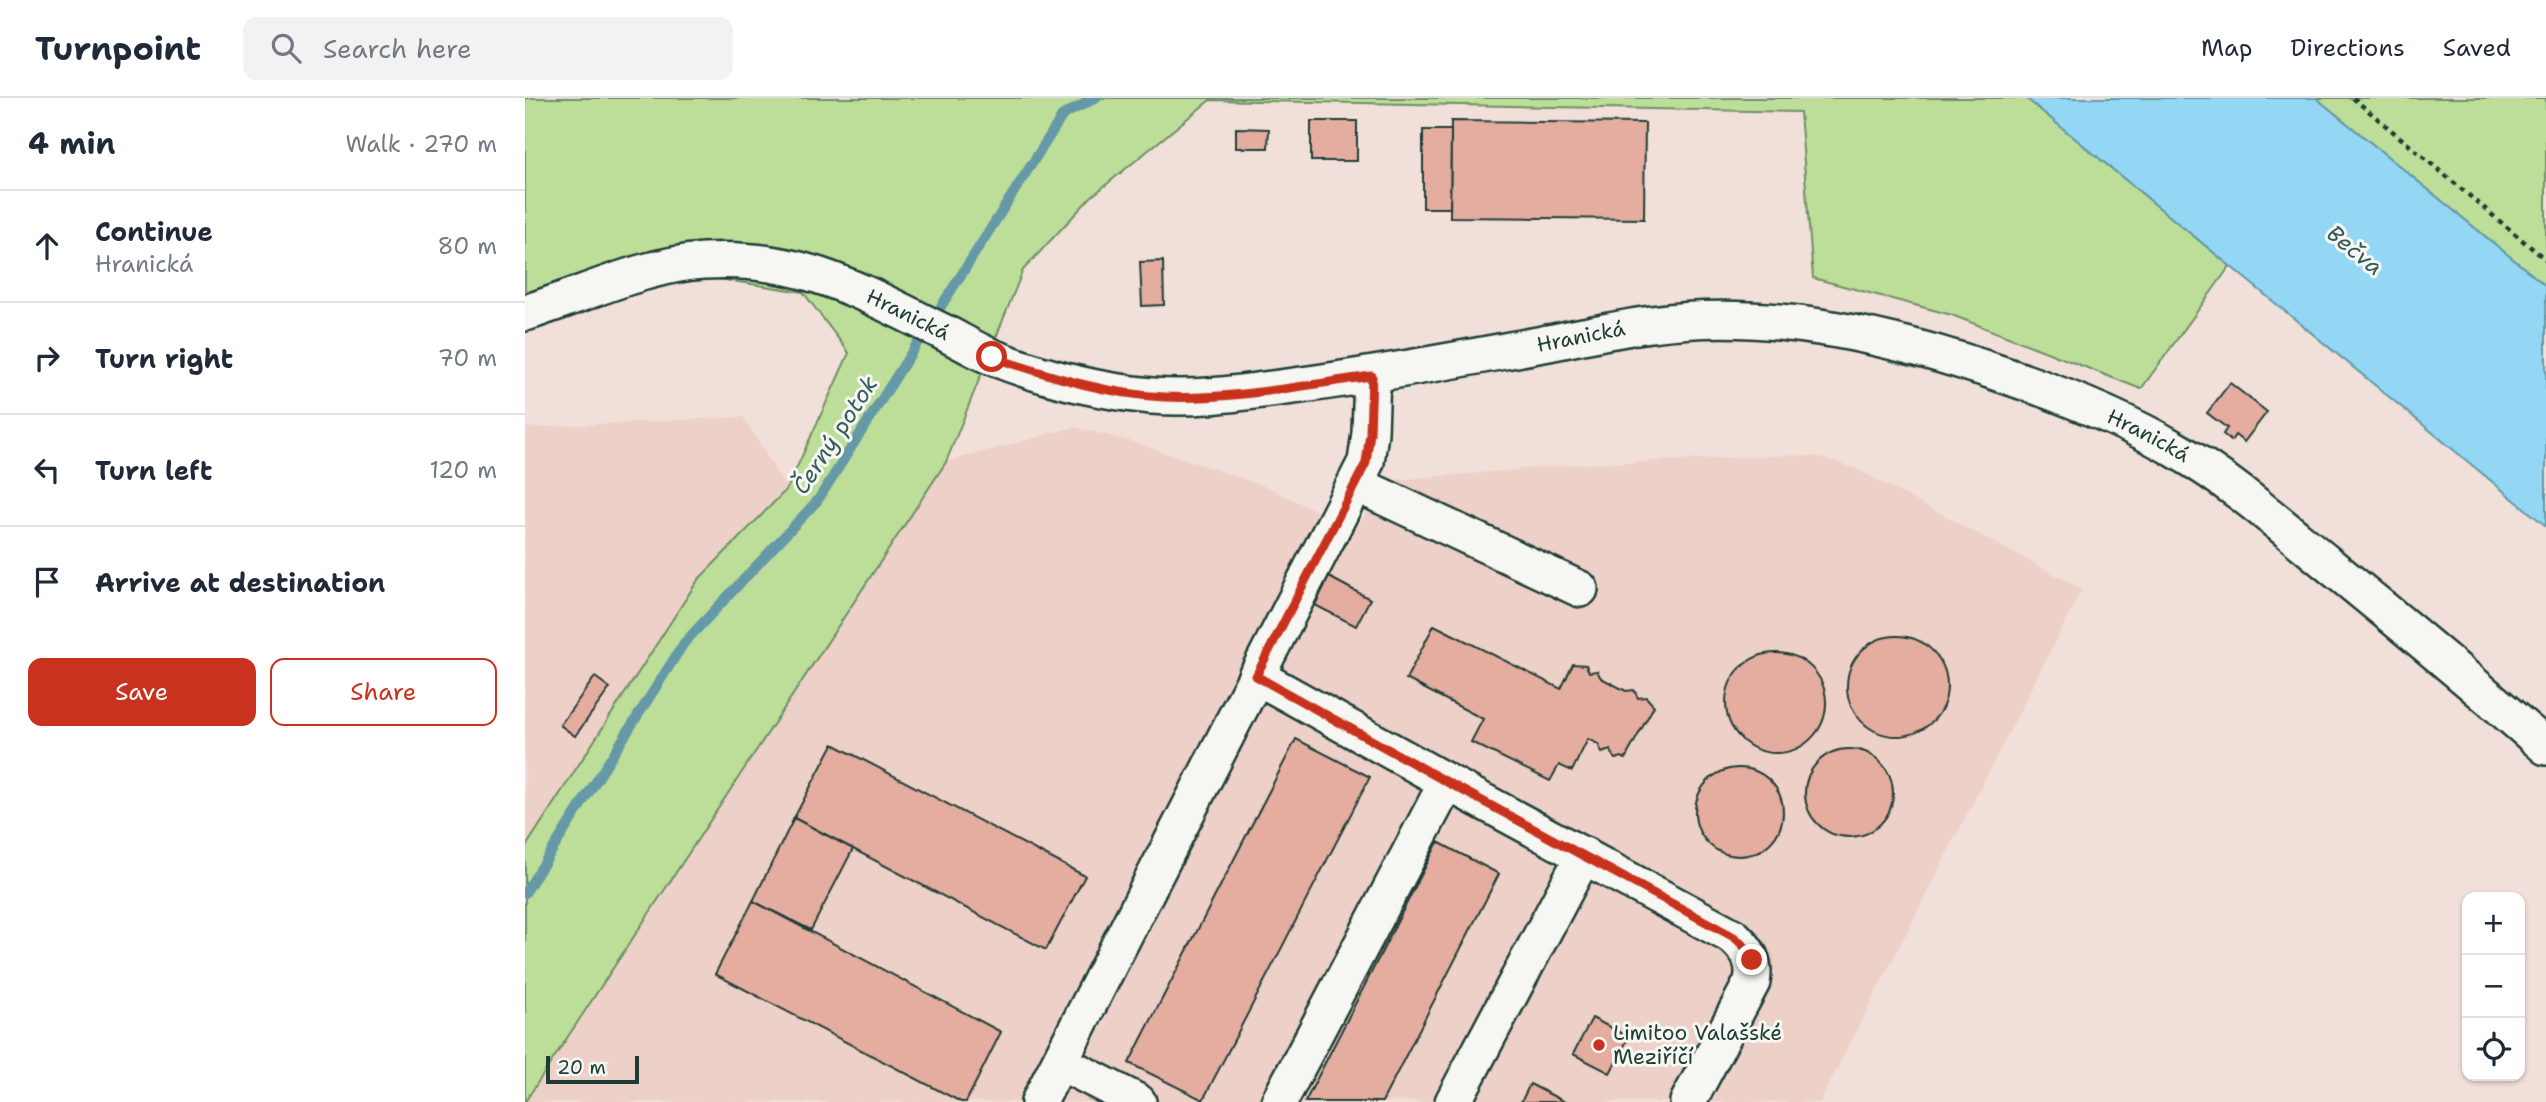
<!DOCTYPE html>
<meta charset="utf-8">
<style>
body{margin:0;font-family:"Shantell Sans",sans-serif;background:#f2f2f3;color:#1f2937}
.controls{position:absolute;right:21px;bottom:21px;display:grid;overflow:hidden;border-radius:14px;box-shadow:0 2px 5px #0004}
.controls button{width:63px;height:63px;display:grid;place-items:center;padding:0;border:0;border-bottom:2px solid #e0e1e3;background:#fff;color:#1f2937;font:35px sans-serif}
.scale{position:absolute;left:21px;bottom:18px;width:93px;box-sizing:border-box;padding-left:7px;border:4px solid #1f3d34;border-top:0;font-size:19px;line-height:24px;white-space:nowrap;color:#1f3d34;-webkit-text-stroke:5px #f6f6f2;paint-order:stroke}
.stop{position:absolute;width:21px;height:21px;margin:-16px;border:5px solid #c8321e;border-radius:50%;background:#fff}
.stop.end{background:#c8321e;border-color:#fff;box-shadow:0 2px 7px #0008}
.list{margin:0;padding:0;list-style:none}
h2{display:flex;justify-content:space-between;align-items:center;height:91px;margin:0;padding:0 28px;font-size:30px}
h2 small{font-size:23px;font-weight:400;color:#747a83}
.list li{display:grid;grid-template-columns:46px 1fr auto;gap:21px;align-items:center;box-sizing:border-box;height:112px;padding:0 28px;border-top:2px solid #e0e1e3}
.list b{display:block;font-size:26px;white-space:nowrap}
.list p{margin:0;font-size:23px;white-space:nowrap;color:#747a83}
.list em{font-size:23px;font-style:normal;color:#747a83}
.actions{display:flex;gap:14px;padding:21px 28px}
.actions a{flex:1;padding:16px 0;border:2px solid #c8321e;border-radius:14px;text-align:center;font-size:24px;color:#c8321e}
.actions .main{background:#c8321e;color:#fff}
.icon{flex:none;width:38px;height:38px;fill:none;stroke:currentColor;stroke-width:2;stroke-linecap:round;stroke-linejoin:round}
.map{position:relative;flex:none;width:2021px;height:1004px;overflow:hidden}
header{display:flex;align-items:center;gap:42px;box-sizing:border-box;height:98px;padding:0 35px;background:#fff;border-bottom:2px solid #e0e1e3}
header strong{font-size:33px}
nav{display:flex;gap:38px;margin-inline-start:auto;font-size:24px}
.search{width:490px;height:63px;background:#f2f2f3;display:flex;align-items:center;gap:18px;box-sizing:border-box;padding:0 24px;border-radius:14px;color:#747a83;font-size:26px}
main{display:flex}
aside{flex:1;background:#fff}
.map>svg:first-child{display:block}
</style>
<header>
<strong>Turnpoint</strong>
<div class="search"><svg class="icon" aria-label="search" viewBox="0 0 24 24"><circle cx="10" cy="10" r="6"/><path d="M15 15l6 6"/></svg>Search here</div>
<nav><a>Map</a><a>Directions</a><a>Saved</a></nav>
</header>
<main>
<aside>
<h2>4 min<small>Walk · 270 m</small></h2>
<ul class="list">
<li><svg class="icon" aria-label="ahead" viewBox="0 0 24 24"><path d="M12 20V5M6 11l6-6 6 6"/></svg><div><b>Continue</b><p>Hranická</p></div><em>80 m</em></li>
<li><svg class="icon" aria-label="right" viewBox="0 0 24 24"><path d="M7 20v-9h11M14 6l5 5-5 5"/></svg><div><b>Turn right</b></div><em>70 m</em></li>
<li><svg class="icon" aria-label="left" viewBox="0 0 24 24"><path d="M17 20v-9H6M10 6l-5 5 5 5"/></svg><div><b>Turn left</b></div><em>120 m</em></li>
<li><svg class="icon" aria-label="arrive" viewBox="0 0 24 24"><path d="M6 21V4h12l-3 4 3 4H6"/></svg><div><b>Arrive at destination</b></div></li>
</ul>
<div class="actions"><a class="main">Save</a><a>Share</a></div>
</aside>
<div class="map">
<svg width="2021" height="1004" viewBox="0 0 2021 1004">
<rect width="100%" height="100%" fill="#f1e0d9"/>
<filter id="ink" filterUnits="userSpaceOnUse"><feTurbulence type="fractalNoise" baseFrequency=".0143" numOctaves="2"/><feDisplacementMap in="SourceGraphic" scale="14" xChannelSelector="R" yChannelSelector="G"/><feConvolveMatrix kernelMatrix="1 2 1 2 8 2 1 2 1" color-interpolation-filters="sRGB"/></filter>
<g filter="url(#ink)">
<g fill="#edd0c8">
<path d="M218 319 262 391 173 482 0 750V330Z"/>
<path d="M549 329 605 343 742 389 831 432 860 383 1046 367 1266 357 1295 359 1329 370 1557 491 1295 1004H2L421 364Z"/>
</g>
<g fill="#bcde98" stroke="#6e8e66" stroke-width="2">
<path d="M0 0H1501L1705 168 1616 291 1427 217 1288 180 1275 14 685 2 566 99 498 172 421 364 0 1004V750L173 482 262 391 324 255 278 194 181 179 0 199Z"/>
<path d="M1791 0H2021V188Z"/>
</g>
<path fill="#93d7f4" stroke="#6599a7" stroke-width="2" d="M1501 0H1791L2021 188V428Z"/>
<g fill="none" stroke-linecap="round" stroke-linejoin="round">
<g stroke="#6599a7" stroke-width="10">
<path d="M408 221 538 17 571 0"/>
<path d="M0 795 159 545 293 402 400 233"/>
</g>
</g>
<g fill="#e5aca0" stroke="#1f3d34" stroke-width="2">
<rect x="786" y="23" width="46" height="40"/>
<path d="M926 23 1120 25 1119 121 925 119Z"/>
<path d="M711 30 744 31 743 50H711Z"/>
<path d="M898 32H926L925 110H898Z"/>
<path d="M638 163 639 207 617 208 615 164Z"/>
<path d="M1705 285 1742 314 1719 344 1710 337 1706 343 1698 336 1702 330 1682 315Z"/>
<path d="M804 479 845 501 831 528 790 507Z"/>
<path d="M909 527 1036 591 1048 566 1061 567 1064 574 1072 573 1076 580 1101 593 1109 592 1113 600 1121 599 1129 608 1100 661 1097 659 1090 661 1085 652 1077 655 1073 646 1063 641 1047 673 1034 667 1025 683 946 644 958 621 881 581Z"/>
<circle cx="1372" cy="588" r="50"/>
<circle cx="1251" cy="605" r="50"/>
<path d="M70 579 85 590 50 638 35 627Z"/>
<path d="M771 641 845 679 678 1002 604 965Z"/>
<path d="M308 646 560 778 521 852 269 720Z"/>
<circle cx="1324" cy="695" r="44"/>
<circle cx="1214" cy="714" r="44"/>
<path d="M269 720 328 751 286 832 228 803Z"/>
<path d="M913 744 974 776 857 1004H780Z"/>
<path d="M228 803 476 934 441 1004H436L190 876Z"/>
<path d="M1067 920 1104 939 1085 975 1048 956Z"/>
<path d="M1005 986 1040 1004H996Z"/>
</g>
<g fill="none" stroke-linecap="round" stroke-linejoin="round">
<g stroke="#1f3d34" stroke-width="40">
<g id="minor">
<path id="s1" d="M0 215C58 197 118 167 179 163 275 157 335 193 418 234 434 242 450 252 467 259 517 279 573 293 627 298 674 302 722 294 769 288 853 277 935 261 1018 246 1054 239 1090 231 1126 226 1246 209 1370 239 1482 278 1541 298 1599 321 1653 353 1707 384 1754 426 1802 465 1876 525 1949 586 2021 649"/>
<path d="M831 386 1055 491"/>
<path d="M731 578 922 684 1209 839C1223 852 1231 864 1227 884L1163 1004"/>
<path d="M535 964 613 1004"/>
<path d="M514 1004 841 364 845 335 847 278"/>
<path d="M754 1004 922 684"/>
<path d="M928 1004 1059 757"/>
</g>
</g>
<path stroke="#1f3d34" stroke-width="4.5" stroke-dasharray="5 5" stroke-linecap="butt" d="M1828 0 2021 162"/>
<use href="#minor" stroke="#f6f6f2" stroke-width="35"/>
</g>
</g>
<g fill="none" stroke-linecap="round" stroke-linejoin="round" filter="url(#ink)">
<path stroke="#c8321e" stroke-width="9" d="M467 259C523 277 579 296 639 299 708 302 779 287 847 278L845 335 841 365 731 578 922 684 1209 839 1221 850 1227 862"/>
</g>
<circle fill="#c8321e" stroke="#f6f6f2" stroke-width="2.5" cx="1074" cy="947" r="7"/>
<g text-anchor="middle" stroke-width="6" stroke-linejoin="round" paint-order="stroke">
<g font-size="21" fill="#1f3d34" stroke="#f6f6f2">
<text dy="7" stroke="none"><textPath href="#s1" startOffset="401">Hranická</textPath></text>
<text dy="7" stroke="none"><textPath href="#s1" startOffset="1094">Hranická</textPath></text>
<text dy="7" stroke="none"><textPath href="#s1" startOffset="1682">Hranická</textPath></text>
</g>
<g font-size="21" fill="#1f3d34" stroke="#f6f6f2" text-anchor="start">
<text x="1088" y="942">Limitoo Valašské<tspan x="1088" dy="24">Meziříčí</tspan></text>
</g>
<g font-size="23" font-style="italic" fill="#365c5a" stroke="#f6f6f2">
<text transform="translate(1830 152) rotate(39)" y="8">Bečva</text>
<text transform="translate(310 337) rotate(-57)" y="8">Černý potok</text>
</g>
</g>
</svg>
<div class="controls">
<button>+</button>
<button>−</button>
<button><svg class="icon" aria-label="locate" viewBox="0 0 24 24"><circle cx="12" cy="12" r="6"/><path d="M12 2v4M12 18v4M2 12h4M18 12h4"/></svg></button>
</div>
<div class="scale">20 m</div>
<div class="stop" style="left:467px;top:259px"></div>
<div class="stop end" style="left:1227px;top:862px"></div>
</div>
</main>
